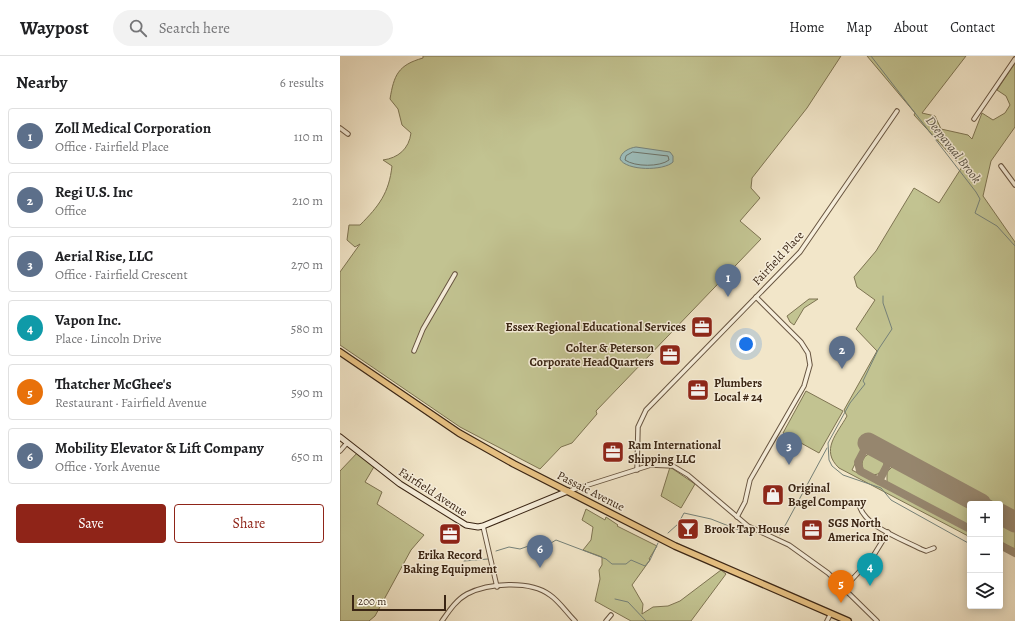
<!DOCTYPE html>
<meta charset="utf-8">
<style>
body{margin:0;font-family:Alegreya,serif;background:#f2f2f2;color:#202124}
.controls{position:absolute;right:12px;bottom:12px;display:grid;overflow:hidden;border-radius:4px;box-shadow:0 2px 10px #0003}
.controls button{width:36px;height:36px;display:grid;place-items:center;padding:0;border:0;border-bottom:1px solid #e0e0e0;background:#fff;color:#202124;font:20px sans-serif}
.scale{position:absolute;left:12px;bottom:10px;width:94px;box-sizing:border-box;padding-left:4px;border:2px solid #3a2514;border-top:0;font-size:11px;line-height:14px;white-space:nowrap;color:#3a2514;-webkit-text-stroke:3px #f7efdc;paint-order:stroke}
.you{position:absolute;left:406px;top:288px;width:14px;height:14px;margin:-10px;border:3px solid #fff;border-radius:50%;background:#1a73e8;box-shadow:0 0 0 6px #1a73e833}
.badge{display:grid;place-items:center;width:26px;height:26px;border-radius:50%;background:#8f2418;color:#fff;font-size:13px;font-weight:700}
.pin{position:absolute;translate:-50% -33px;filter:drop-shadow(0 1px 2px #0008)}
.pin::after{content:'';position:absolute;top:21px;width:14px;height:12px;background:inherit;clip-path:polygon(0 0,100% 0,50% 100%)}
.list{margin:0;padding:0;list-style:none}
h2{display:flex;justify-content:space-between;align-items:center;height:52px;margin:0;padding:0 16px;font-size:17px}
h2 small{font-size:13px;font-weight:400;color:#757577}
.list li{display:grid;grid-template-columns:26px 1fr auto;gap:12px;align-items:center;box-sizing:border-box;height:56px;margin:0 8px 8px;padding:0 8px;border:1px solid #e0e0e0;border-radius:4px}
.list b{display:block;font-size:15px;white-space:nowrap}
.list p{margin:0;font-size:13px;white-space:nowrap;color:#757577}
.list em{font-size:13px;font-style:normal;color:#757577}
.actions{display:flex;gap:8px;padding:12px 16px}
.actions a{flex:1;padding:9px 0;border:1px solid #8f2418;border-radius:4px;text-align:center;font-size:14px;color:#8f2418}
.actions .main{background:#8f2418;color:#fff}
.icon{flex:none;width:22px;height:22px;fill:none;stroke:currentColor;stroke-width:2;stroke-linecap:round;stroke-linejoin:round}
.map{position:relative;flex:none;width:675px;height:565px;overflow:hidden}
header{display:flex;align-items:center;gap:24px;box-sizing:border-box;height:56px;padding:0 20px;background:#fff;border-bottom:1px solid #e0e0e0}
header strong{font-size:19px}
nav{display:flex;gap:22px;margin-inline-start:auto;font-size:14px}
.search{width:280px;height:36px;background:#f2f2f2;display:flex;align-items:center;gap:10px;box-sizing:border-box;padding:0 14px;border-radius:22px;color:#757577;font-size:15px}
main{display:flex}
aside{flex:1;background:#fff}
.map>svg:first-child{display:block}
</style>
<header>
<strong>Waypost</strong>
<div class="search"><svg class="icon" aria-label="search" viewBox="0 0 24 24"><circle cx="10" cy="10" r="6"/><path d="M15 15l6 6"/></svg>Search here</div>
<nav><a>Home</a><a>Map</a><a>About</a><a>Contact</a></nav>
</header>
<main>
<aside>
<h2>Nearby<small>6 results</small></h2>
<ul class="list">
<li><span class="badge" style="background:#5c6f8a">1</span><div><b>Zoll Medical Corporation</b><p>Office · Fairfield Place</p></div><em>110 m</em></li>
<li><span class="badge" style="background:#5c6f8a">2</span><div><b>Regi U.S. Inc</b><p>Office</p></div><em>210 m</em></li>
<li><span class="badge" style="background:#5c6f8a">3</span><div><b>Aerial Rise, LLC</b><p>Office · Fairfield Crescent</p></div><em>270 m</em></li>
<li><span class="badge" style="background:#0f9aa8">4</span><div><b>Vapon Inc.</b><p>Place · Lincoln Drive</p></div><em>580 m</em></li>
<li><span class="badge" style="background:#e8710a">5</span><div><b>Thatcher McGhee's</b><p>Restaurant · Fairfield Avenue</p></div><em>590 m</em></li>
<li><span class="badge" style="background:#5c6f8a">6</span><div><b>Mobility Elevator &amp; Lift Company</b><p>Office · York Avenue</p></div><em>650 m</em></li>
</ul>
<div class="actions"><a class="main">Save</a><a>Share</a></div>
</aside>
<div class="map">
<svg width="675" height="565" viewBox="0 0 675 565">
<rect width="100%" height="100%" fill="#f2e6c9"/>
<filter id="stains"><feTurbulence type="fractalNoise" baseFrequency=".005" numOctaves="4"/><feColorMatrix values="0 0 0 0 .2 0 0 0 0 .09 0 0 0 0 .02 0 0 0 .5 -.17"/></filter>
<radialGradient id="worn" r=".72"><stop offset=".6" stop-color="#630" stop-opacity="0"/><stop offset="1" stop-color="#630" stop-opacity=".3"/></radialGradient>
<g fill="#c2c391" stroke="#7e7452">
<path d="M83 0H501L467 52 412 122 411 132 420 142 400 165 421 183 256 355 257 358 232 387 221 391 200 413 120 371 0 289V216L20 188 15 191 7 184 9 169H20C39 150 49 137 52 110L43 104C58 102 69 93 71 77L62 69 58 53 50 43C54 19 58 9 83 2Z"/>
<path d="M527 0H626L582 57 595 60 601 73 628 79 632 83 642 57 653 64 665 57 670 49 666 40 657 34 675 7V71L651 105 643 140 675 186V457L528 381 512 414 630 476V481L499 412C480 394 497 378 507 360L504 354 537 295 516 273 535 244 517 231 514 221 536 195 574 132 599 147 622 111 574 59 575 57Z"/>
<path d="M469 243H478L464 252 454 269 450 266 447 260Z"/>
<path d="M466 335 503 355 479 397 443 377Z"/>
<path d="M19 395 35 409 25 426 42 436 37 448 84 479 71 494 35 560 29 565H0V415Z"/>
<circle cx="533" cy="408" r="11"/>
<path d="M553 410 560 411 631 448 630 470 547 426V416Z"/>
<path d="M330 411 355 428 341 452 321 440Z"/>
<path d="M246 453 265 464 266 461 278 469 277 470 317 490 309 503 310 504 292 529 303 548 302 558 313 551 328 550 340 545 381 514 386 518 351 565H291L255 545 260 523 259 514 262 509V501L243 494 251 484 253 471 242 464Z"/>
<path d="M660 463 675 471V493L660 486Z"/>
</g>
<path fill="#9dbebc" stroke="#758179" d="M296 91 330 96 333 100V106C324 115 286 115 280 103 281 96 289 92 296 91Z"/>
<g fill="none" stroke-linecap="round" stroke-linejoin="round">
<path stroke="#6c7268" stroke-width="1" d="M293 96 328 100 329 104C320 111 295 111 285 104L286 100Z"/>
<g stroke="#758179" stroke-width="1">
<path d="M531 0 636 136 640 143 635 157 657 170 675 190"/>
<path d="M543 240V247L552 273 538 294 523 325 525 328 510 347 488 387 489 404 492 410 503 419 541 432 551 444 630 488"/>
<path d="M328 477 338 468 344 457 371 463 409 478"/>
<path d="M440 479 487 392"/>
<path d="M156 495 169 491 180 493 200 486 211 487 216 484 266 503 272 508H286L291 504 305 510 310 504 318 487"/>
<path d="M124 505 148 503"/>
<path d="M275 543 288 546 306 565"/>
</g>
<g stroke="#96866e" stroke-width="8">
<path d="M528 387 518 406 520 415 630 473"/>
<path d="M539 425 552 400"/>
<path d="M660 489 675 497"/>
</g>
<g stroke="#96866e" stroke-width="21">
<path d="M528 387 641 448"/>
<path d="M660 458 675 466"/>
</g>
<g stroke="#685541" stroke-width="5.5">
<g id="street">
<path d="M634 63 675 3"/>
<path d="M0 72 8 78"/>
<path d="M661 110 675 129"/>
<path d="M74 295 83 273 115 218"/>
<path d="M0 395 7 387"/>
<path d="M297 414 298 371 306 354 460 196 557 55"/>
<path d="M229 435 311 409 333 410 348 419 408 470 449 489 488 517 537 565"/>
<path d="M519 448C523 470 562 483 581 493L586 495 594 492"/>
<path d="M397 461 405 446 410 424 464 330 470 309 468 297 461 286 416 241"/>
<path d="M143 470 157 531"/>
<path d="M505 531 532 502 548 476"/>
<path d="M102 565C109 555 116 544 127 538 148 527 190 524 210 539 219 545 227 557 235 565"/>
<path d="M266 565 271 559"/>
<path d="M487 565 491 557"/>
</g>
</g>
<g stroke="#3a2514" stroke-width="7">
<path id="secondary" d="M0 381 60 428 126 469 138 471 143 470 228 435"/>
</g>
<g stroke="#3a2514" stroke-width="8">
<path id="primary" d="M0 296 119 377 174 408 335 490 508 565"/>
</g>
<use href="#street" stroke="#f7efdc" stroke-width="3.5"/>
<use href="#secondary" stroke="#f7efdc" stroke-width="5"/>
<use href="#primary" stroke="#e9c384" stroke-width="5.5"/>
</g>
<defs>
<g id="office-square" transform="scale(1.15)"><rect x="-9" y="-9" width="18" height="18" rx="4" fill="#8f2418" stroke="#f7efdc"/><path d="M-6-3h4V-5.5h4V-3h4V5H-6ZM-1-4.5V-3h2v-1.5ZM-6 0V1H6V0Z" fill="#fff"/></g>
<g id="shop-square" transform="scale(1.15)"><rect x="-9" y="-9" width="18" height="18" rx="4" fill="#8f2418" stroke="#f7efdc"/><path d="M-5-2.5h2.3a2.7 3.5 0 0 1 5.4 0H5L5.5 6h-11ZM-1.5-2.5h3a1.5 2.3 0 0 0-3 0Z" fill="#fff"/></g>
<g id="bar-square" transform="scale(1.15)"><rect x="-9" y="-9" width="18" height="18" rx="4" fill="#8f2418" stroke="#f7efdc"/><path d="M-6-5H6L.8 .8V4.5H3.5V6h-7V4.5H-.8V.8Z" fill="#fff"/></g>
</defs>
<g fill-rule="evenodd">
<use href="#office-square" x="362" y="271"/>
<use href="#office-square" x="330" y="299"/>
<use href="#office-square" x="358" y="334"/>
<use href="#office-square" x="273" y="396"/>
<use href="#shop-square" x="433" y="439"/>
<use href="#bar-square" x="348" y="473"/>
<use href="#office-square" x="472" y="474"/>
<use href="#office-square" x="110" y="478"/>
</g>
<g text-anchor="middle" stroke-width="3" stroke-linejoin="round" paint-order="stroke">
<g font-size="12" fill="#3a2514" stroke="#f7efdc">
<text transform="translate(438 202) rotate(-47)" y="4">Fairfield Place</text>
<text transform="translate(251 435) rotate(27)" y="4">Passaic Avenue</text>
<text transform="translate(93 436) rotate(33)" y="4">Fairfield Avenue</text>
</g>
<g font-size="12" font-weight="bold" fill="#3a2514" stroke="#f7efdc" text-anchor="start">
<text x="346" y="275" text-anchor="end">Essex Regional Educational Services</text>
<text x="314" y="296" text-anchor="end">Colter &amp; Peterson<tspan x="314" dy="14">Corporate HeadQuarters</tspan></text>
<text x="374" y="331">Plumbers<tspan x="374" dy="14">Local # 24</tspan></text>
<text x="288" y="393">Ram International<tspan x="288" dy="14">Shipping LLC</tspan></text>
<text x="448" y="436">Original<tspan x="448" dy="14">Bagel Company</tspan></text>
<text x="488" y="471">SGS North<tspan x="488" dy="14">America Inc</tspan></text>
<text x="364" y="477">Brook Tap House</text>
<text x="110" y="503" text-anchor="middle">Erika Record<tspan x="110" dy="14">Baking Equipment</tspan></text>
</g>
<g font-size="13" font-style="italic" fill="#585346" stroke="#f7efdc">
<text transform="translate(614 93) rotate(52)" y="5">Deepavaal Brook</text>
</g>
</g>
<rect width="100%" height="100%" filter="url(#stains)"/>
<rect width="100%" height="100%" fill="url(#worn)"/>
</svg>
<div class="controls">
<button>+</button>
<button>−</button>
<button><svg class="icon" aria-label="layers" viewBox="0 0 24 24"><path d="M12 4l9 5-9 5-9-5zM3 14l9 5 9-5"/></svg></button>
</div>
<div class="scale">200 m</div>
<div class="you"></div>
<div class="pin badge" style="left:388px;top:241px;background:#5c6f8a">1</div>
<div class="pin badge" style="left:502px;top:313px;background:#5c6f8a">2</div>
<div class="pin badge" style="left:449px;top:409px;background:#5c6f8a">3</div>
<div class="pin badge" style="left:530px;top:530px;background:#0f9aa8">4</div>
<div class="pin badge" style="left:501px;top:547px;background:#e8710a">5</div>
<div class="pin badge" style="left:200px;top:512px;background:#5c6f8a">6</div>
</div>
</main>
